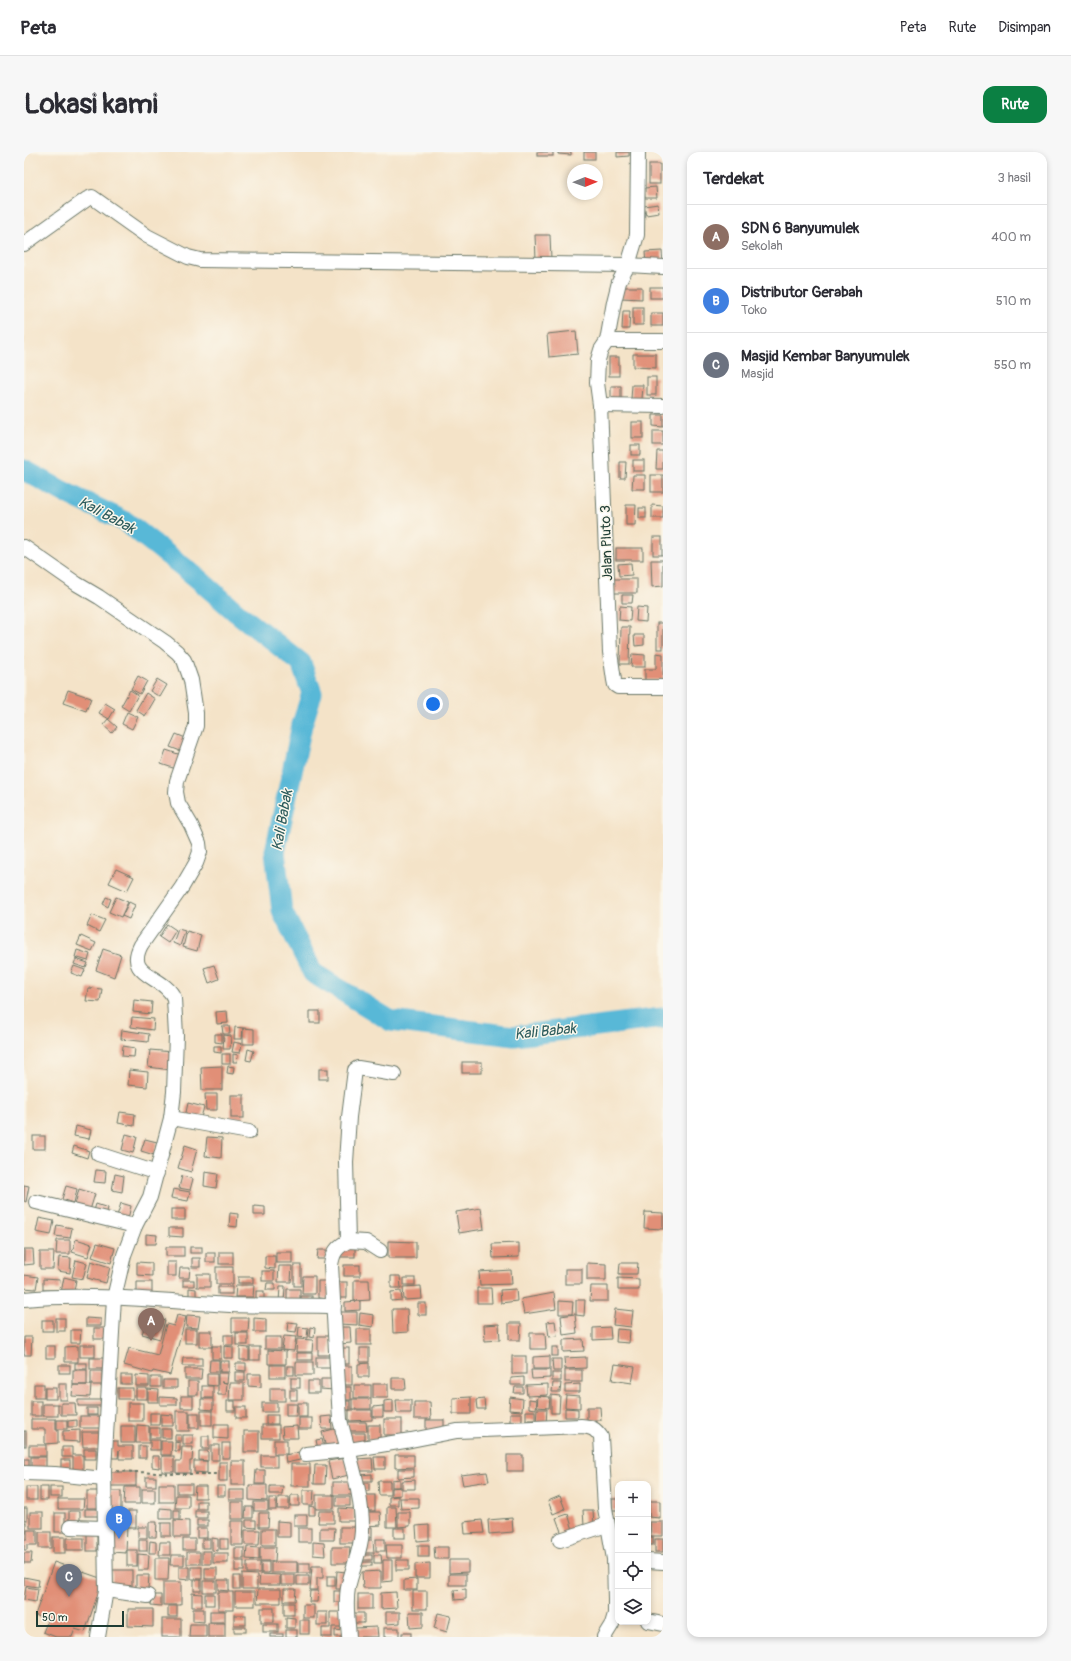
<!DOCTYPE html>
<html lang="id">
<meta charset="utf-8">
<style>
body{margin:0;font-family:Pangolin,sans-serif;background:#f7f7f7;color:#2b2b33}
.controls{position:absolute;right:12px;bottom:12px;display:grid;overflow:hidden;border-radius:8px;box-shadow:0 2px 6px #0003}
.controls button{width:36px;height:36px;display:grid;place-items:center;padding:0;border:0;border-bottom:1px solid #e1e1e2;background:#fff;color:#2b2b33;font:20px sans-serif}
.compass{position:absolute;left:543px;top:12px;width:36px;height:36px;border-radius:50%;background:#fff;box-shadow:0 2px 6px #0003;rotate:89deg}
.scale{position:absolute;left:12px;bottom:10px;width:88px;box-sizing:border-box;padding-left:4px;border:2px solid #1f3d34;border-top:0;font-size:11px;line-height:14px;white-space:nowrap;color:#1f3d34;-webkit-text-stroke:3px #fbf7ec;paint-order:stroke}
.you{position:absolute;left:409px;top:552px;width:14px;height:14px;margin:-10px;border:3px solid #fff;border-radius:50%;background:#1a73e8;box-shadow:0 0 0 6px #1a73e833}
.badge{display:grid;place-items:center;width:26px;height:26px;border-radius:50%;background:#0b8043;color:#fff;font-size:13px;font-weight:700}
.pin{position:absolute;translate:-50% -33px;filter:drop-shadow(0 1px 2px #0008)}
.pin::after{content:'';position:absolute;top:21px;width:14px;height:12px;background:inherit;clip-path:polygon(0 0,100% 0,50% 100%)}
.list{margin:0;padding:0;list-style:none}
h2{display:flex;justify-content:space-between;align-items:center;height:52px;margin:0;padding:0 16px;font-size:17px}
h2 small{font-size:13px;font-weight:400;color:#7c7c81}
.list li{display:grid;grid-template-columns:26px 1fr auto;gap:12px;align-items:center;box-sizing:border-box;height:64px;padding:0 16px;border-top:1px solid #e1e1e2}
.list b{display:block;font-size:15px;white-space:nowrap}
.list p{margin:0;font-size:13px;white-space:nowrap;color:#7c7c81}
.list em{font-size:13px;font-style:normal;color:#7c7c81}
.icon{flex:none;width:22px;height:22px;fill:none;stroke:currentColor;stroke-width:2;stroke-linecap:round;stroke-linejoin:round}
.map{position:relative;flex:none;width:639px;height:1485px;overflow:hidden;border-radius:12px}
header{display:flex;align-items:center;gap:24px;box-sizing:border-box;height:56px;padding:0 20px;background:#fff;border-bottom:1px solid #e1e1e2}
header strong{font-size:19px}
nav{display:flex;gap:22px;margin-inline-start:auto;font-size:14px}
.intro{display:flex;align-items:center;justify-content:space-between;box-sizing:border-box;height:96px;padding:0 24px}
h1{margin:0;font-size:28px}
.button{padding:10px 18px;border-radius:12px;background:#0b8043;color:#fff;font-size:14px;font-weight:700}
main{display:flex;gap:24px;padding:0 24px}
aside{flex:1;background:#fff;border-radius:12px;box-shadow:0 2px 6px #0003}
.map>svg:first-child{display:block}
</style>
<header>
<strong>Peta</strong>
<nav><a>Peta</a><a>Rute</a><a>Disimpan</a></nav>
</header>
<div class="intro"><h1>Lokasi kami</h1><a class="button">Rute</a></div>
<main>
<div class="map">
<svg width="639" height="1485" viewBox="0 0 639 1485">
<rect width="100%" height="100%" fill="#fbf7ec"/>
<filter id="ink" filterUnits="userSpaceOnUse"><feTurbulence type="fractalNoise" baseFrequency=".025" numOctaves="2"/><feDisplacementMap in="SourceGraphic" scale="8" xChannelSelector="R" yChannelSelector="G"/><feConvolveMatrix kernelMatrix="1 2 1 2 8 2 1 2 1" color-interpolation-filters="sRGB"/></filter>
<filter id="wash" filterUnits="userSpaceOnUse"><feTurbulence type="fractalNoise" baseFrequency=".012" numOctaves="4" result="noise"/><feDisplacementMap in="SourceGraphic" scale="16" xChannelSelector="R" yChannelSelector="G"/><feGaussianBlur stdDeviation="0.9" result="paint"/><feColorMatrix in="noise" values="0 0 0 0 0 0 0 0 0 0 0 0 0 0 0 0 0 1.4 0 .05"/><feComposite in="paint" operator="in"/></filter>
<g filter="url(#wash)">
<rect width="100%" height="100%" fill="#f4e3c8"/>
<g fill="none" stroke-linecap="round" stroke-linejoin="round">
<path stroke="#58b8d7" stroke-width="21" d="M0 318 40 340 102 370 172 425 212 460 277 511 288 541 278 573 251 700 258 759 289 821 367 869 490 884 639 866"/>
</g>
<g id="blocks">
<g fill="#e18f77">
<rect x="513" y="0" width="16" height="4"/>
<path d="M534 0H547V3L534 2Z"/>
<rect x="560" y="0" width="11" height="7"/>
<path d="M593 0H605V4L593 5Z"/>
<rect x="625" y="12" width="11" height="20"/>
<path d="M632 35 633 46H621L620 36Z"/>
<path d="M634 52 635 61 622 63 620 54Z"/>
<path d="M511 83H526L527 107H512Z"/>
<path d="M638 99 639 111 622 112 621 100Z"/>
<path d="M597 135H618V147L597 146Z"/>
<rect x="626" y="135" width="13" height="11"/>
<rect x="609" y="155" width="10" height="18"/>
<path d="M599 159H606L605 177H598Z"/>
<rect x="627" y="161" width="12" height="13"/>
<path d="M552 179 554 202 525 205 523 182Z"/>
<path d="M609 202H632V216L609 215Z"/>
<rect x="585" y="205" width="10" height="19"/>
<rect x="623" y="225" width="9" height="18"/>
<path d="M608 233H619L618 247H607Z"/>
<path d="M587 234H597V247L587 246Z"/>
<path d="M629 263H639V275L629 274Z"/>
<rect x="608" y="270" width="11" height="16"/>
<rect x="629" y="279" width="10" height="14"/>
<rect x="607" y="293" width="9" height="10"/>
<path d="M633 299H639V317H632Z"/>
<rect x="609" y="308" width="11" height="11"/>
<path d="M596 310H602L601 326H596Z"/>
<path d="M609 323H621V337H608Z"/>
<rect x="627" y="323" width="12" height="17"/>
<path d="M602 353H612L611 373H602Z"/>
<path d="M628 353 639 354V366H628Z"/>
<rect x="615" y="356" width="7" height="10"/>
<rect x="629" y="385" width="9" height="18"/>
<rect x="592" y="396" width="27" height="12"/>
<path d="M627 408H639V434L628 435Z"/>
<path d="M607 411 608 423 595 424 594 412Z"/>
<rect x="589" y="427" width="24" height="14"/>
<path d="M598 443H609L608 451H598Z"/>
<path d="M596 454 607 455 606 469 595 468Z"/>
<path d="M613 455 623 456 622 470 612 469Z"/>
<rect x="633" y="471" width="6" height="26"/>
<path d="M597 475H606L605 512H596Z"/>
<path d="M610 483H620V493L611 494Z"/>
<path d="M632 501 639 502V528H621V517H632Z"/>
<path d="M608 502 621 503V515H607Z"/>
<path d="M114 524 123 529 116 542 107 537Z"/>
<path d="M133 527 143 533 136 545 126 539Z"/>
<path d="M44 538 67 546 62 559 39 551Z"/>
<path d="M106 538 114 543 105 559 97 554Z"/>
<path d="M122 541 131 547 121 564 112 558Z"/>
<path d="M81 551 91 557 85 567 75 561Z"/>
<path d="M103 560 114 565 108 577 98 572Z"/>
<path d="M84 567 93 575 88 581 79 573Z"/>
<path d="M152 582 164 587 159 600 146 595Z"/>
<path d="M142 598 157 603 152 617 137 612Z"/>
<path d="M92 717 110 725 103 739 85 731Z"/>
<path d="M82 745 87 747 84 755 79 752Z"/>
<path d="M92 745 104 750 97 765 85 760Z"/>
<path d="M105 750 111 753 105 767 98 764Z"/>
<path d="M68 763 81 768 75 780 63 774Z"/>
<path d="M143 772 152 778 144 791 135 785Z"/>
<path d="M154 777 161 779 156 794 149 791Z"/>
<path d="M163 779 177 783 173 799 159 795Z"/>
<path d="M57 784 72 791 68 799 53 793Z"/>
<path d="M79 797 97 803 90 825 72 818Z"/>
<path d="M53 798 66 802 64 809 51 805Z"/>
<path d="M52 807 64 811 62 816 50 812Z"/>
<path d="M190 813 195 827 185 831 180 816Z"/>
<path d="M50 814 61 818 58 825 47 821Z"/>
<path d="M64 836 78 837 76 850 62 849Z"/>
<path d="M110 848 128 850 127 862 109 860Z"/>
<path d="M203 859 204 871 193 872 192 860Z"/>
<rect x="286" y="859" width="10" height="12"/>
<path d="M108 865 130 867 129 878 107 875Z"/>
<path d="M198 874H205L206 882H199Z"/>
<path d="M211 875 219 876 218 887H210Z"/>
<path d="M219 876 230 877V892H219Z"/>
<path d="M98 878 125 882 124 890 97 887Z"/>
<path d="M191 882H198V891L191 890Z"/>
<path d="M200 883 207 884 206 897H199Z"/>
<path d="M210 890 218 892 216 901 208 900Z"/>
<path d="M99 894 111 896 110 905 98 904Z"/>
<path d="M190 894H197V901L190 900Z"/>
<path d="M224 897 230 899 227 909 222 908Z"/>
<path d="M126 898 149 900 147 918 124 915Z"/>
<rect x="198" y="902" width="8" height="10"/>
<path d="M209 902 214 903 213 910H209Z"/>
<rect x="438" y="910" width="20" height="11"/>
<path d="M198 914V938H178L177 915Z"/>
<path d="M204 914 210 915 209 922 203 921Z"/>
<rect x="295" y="917" width="9" height="10"/>
<path d="M105 918 124 920 123 935 104 933Z"/>
<path d="M181 942H193V958H182Z"/>
<rect x="207" y="943" width="13" height="23"/>
<path d="M164 951 180 955 176 969 161 965Z"/>
<path d="M96 960 111 962 110 974 94 971Z"/>
<path d="M52 974 67 978 65 987 50 984Z"/>
<path d="M102 982 113 985 109 1001 98 998Z"/>
<rect x="9" y="984" width="12" height="13"/>
<path d="M183 985 198 986 197 1006 181 1004Z"/>
<path d="M121 987 133 990 130 1003 117 999Z"/>
<path d="M161 993 173 997 167 1020 154 1016Z"/>
<path d="M50 994 65 999 63 1006 48 1001Z"/>
<path d="M72 1018 82 1019 81 1031 70 1030Z"/>
<path d="M181 1020 194 1022 192 1036 180 1034Z"/>
<path d="M91 1022 100 1024 98 1040 88 1038Z"/>
<path d="M158 1024 169 1027 166 1038 155 1036Z"/>
<path d="M0 1033 5 1034 2 1050 0 1049Z"/>
<path d="M42 1034 53 1037 50 1051 38 1047Z"/>
<path d="M55 1037 71 1042 66 1058 51 1053Z"/>
<path d="M149 1037 166 1040 164 1049 147 1046Z"/>
<path d="M97 1051 107 1054 104 1067 93 1064Z"/>
<path d="M72 1052 84 1056 81 1066 69 1062Z"/>
<path d="M230 1054 241 1055V1063H230Z"/>
<path d="M457 1056 460 1077 435 1081 432 1060Z"/>
<rect x="147" y="1057" width="14" height="11"/>
<path d="M621 1060 639 1061V1077L620 1076Z"/>
<path d="M206 1061 214 1062 213 1075 205 1074Z"/>
<path d="M15 1066 30 1069 27 1083 12 1080Z"/>
<path d="M33 1073 48 1076 46 1086 31 1084Z"/>
<path d="M145 1076H159V1085L145 1084Z"/>
<path d="M122 1082 133 1083 132 1092H122Z"/>
<path d="M52 1087 68 1092 64 1105 48 1100Z"/>
<path d="M33 1088H46V1102H32Z"/>
<path d="M364 1089 392 1090V1106H364Z"/>
<path d="M73 1091 91 1096 87 1111 68 1105Z"/>
<path d="M495 1091V1105L469 1106 468 1092Z"/>
<rect x="316" y="1094" width="15" height="11"/>
<rect x="142" y="1095" width="18" height="9"/>
<rect x="166" y="1095" width="12" height="6"/>
<path d="M0 1097H9L10 1112 0 1113Z"/>
<path d="M294 1098H303V1107H293Z"/>
<path d="M16 1100H30L29 1117H16Z"/>
<rect x="195" y="1100" width="14" height="12"/>
<rect x="252" y="1100" width="16" height="11"/>
<rect x="182" y="1101" width="9" height="9"/>
<path d="M241 1104H251V1117L241 1116Z"/>
<path d="M35 1105 47 1106 46 1121 34 1119Z"/>
<rect x="168" y="1106" width="8" height="9"/>
<path d="M52 1108 63 1111 59 1127 48 1125Z"/>
<path d="M67 1109 86 1115 82 1131 63 1126Z"/>
<path d="M113 1110 128 1111V1124L113 1123Z"/>
<rect x="143" y="1110" width="9" height="14"/>
<path d="M563 1111 582 1112V1128H563Z"/>
<path d="M596 1111H614L613 1122H595Z"/>
<rect x="270" y="1113" width="7" height="21"/>
<rect x="320" y="1113" width="16" height="11"/>
<path d="M255 1114H268L267 1130H254Z"/>
<rect x="192" y="1115" width="17" height="17"/>
<path d="M156 1116H166L165 1126H155Z"/>
<rect x="541" y="1117" width="17" height="15"/>
<path d="M487 1118 488 1132 456 1133 455 1120Z"/>
<rect x="238" y="1119" width="12" height="10"/>
<rect x="173" y="1122" width="13" height="13"/>
<path d="M0 1123 14 1125 12 1137 0 1136Z"/>
<path d="M279 1124H291V1142H278Z"/>
<path d="M367 1124H376L377 1136H367Z"/>
<path d="M40 1125 52 1128 49 1144 37 1141Z"/>
<rect x="214" y="1125" width="15" height="6"/>
<rect x="380" y="1126" width="11" height="7"/>
<path d="M594 1126 615 1127V1138H594Z"/>
<path d="M19 1127 36 1128 35 1138H19Z"/>
<rect x="159" y="1128" width="11" height="6"/>
<path d="M330 1128H345L346 1148 330 1149Z"/>
<path d="M294 1129H305V1147L294 1146Z"/>
<rect x="113" y="1130" width="15" height="11"/>
<rect x="311" y="1130" width="12" height="16"/>
<path d="M243 1131H251V1138H242Z"/>
<path d="M212 1133H230L229 1145H211Z"/>
<path d="M256 1134H261L260 1151H255Z"/>
<path d="M397 1134 398 1147 380 1148 379 1135Z"/>
<path d="M567 1134H584V1149H566Z"/>
<rect x="194" y="1135" width="14" height="7"/>
<path d="M165 1136 172 1137V1145H165Z"/>
<path d="M453 1136H467L468 1151H453Z"/>
<path d="M263 1137H276V1153L263 1152Z"/>
<path d="M492 1137 493 1149 477 1151 476 1138Z"/>
<rect x="232" y="1139" width="8" height="10"/>
<path d="M377 1139 378 1148 367 1149V1140Z"/>
<path d="M530 1141 532 1157 500 1162 497 1147Z"/>
<rect x="277" y="1144" width="11" height="6"/>
<path d="M552 1148H561L560 1164 552 1163Z"/>
<path d="M336 1149V1158L321 1159V1150Z"/>
<path d="M535 1149 549 1150 548 1162H535Z"/>
<rect x="394" y="1151" width="8" height="12"/>
<path d="M368 1157H383L384 1180 369 1181Z"/>
<path d="M591 1157 609 1159 607 1175 589 1173Z"/>
<path d="M315 1160H333V1173L315 1172Z"/>
<path d="M336 1161 350 1163 349 1175 335 1173Z"/>
<path d="M551 1162 553 1181 539 1183 537 1164Z"/>
<path d="M124 1163 141 1168 136 1187 118 1182Z"/>
<path d="M153 1163 162 1165 146 1223 129 1219 128 1221 100 1213 105 1196 134 1203 142 1172 150 1174Z"/>
<path d="M163 1163 176 1164 174 1176 162 1175Z"/>
<rect x="32" y="1166" width="9" height="13"/>
<path d="M62 1166 77 1167V1174H62Z"/>
<path d="M208 1166H225L224 1180H208Z"/>
<path d="M230 1166 242 1167V1180H230Z"/>
<rect x="18" y="1168" width="11" height="11"/>
<path d="M531 1169 533 1184 525 1185 523 1170Z"/>
<path d="M264 1170 274 1171 272 1180 263 1179Z"/>
<path d="M485 1171H497L496 1188H485Z"/>
<path d="M475 1172 476 1188 461 1189 460 1173Z"/>
<path d="M275 1175 284 1176 283 1186 274 1185Z"/>
<path d="M286 1175 291 1176 290 1186 285 1185Z"/>
<path d="M314 1175H326L327 1191 315 1192Z"/>
<path d="M586 1175 587 1187 569 1188V1176Z"/>
<rect x="70" y="1176" width="11" height="11"/>
<rect x="161" y="1177" width="12" height="14"/>
<rect x="333" y="1177" width="14" height="16"/>
<path d="M593 1177 606 1178 605 1191 592 1190Z"/>
<path d="M47 1178H57L56 1191H47Z"/>
<rect x="175" y="1179" width="13" height="16"/>
<rect x="212" y="1181" width="12" height="12"/>
<path d="M506 1181H521L522 1197H506Z"/>
<rect x="200" y="1183" width="9" height="10"/>
<path d="M260 1184 272 1185 270 1199 258 1198Z"/>
<rect x="294" y="1184" width="12" height="19"/>
<path d="M0 1185H8L7 1203H0Z"/>
<rect x="241" y="1185" width="16" height="12"/>
<path d="M273 1187 289 1188 288 1200H272Z"/>
<path d="M559 1187 560 1199 539 1200V1188Z"/>
<rect x="56" y="1193" width="15" height="12"/>
<rect x="22" y="1194" width="9" height="12"/>
<path d="M54 1194V1210H41V1195Z"/>
<rect x="188" y="1194" width="9" height="13"/>
<path d="M200 1194 209 1195V1206H200Z"/>
<path d="M216 1195 225 1196V1208H216Z"/>
<rect x="226" y="1195" width="10" height="13"/>
<rect x="528" y="1195" width="6" height="9"/>
<rect x="315" y="1196" width="10" height="16"/>
<rect x="336" y="1196" width="9" height="14"/>
<path d="M244 1198 262 1199V1212H244Z"/>
<rect x="273" y="1201" width="15" height="7"/>
<rect x="488" y="1204" width="14" height="18"/>
<path d="M526 1204V1217H509V1205Z"/>
<rect x="292" y="1205" width="16" height="11"/>
<path d="M562 1205V1216L541 1217 540 1206Z"/>
<rect x="66" y="1206" width="17" height="11"/>
<path d="M159 1206H178V1214H158Z"/>
<path d="M528 1207H537V1219H529Z"/>
<path d="M186 1208H195V1220H185Z"/>
<rect x="196" y="1209" width="9" height="11"/>
<rect x="272" y="1210" width="17" height="13"/>
<rect x="51" y="1211" width="12" height="6"/>
<path d="M212 1211H222V1219L212 1218Z"/>
<path d="M345 1211V1225H334V1212Z"/>
<path d="M591 1212 611 1215 608 1231 588 1228Z"/>
<rect x="35" y="1213" width="11" height="8"/>
<rect x="246" y="1213" width="15" height="12"/>
<rect x="263" y="1214" width="7" height="9"/>
<rect x="315" y="1214" width="13" height="19"/>
<path d="M161 1217H178L177 1227H161Z"/>
<rect x="49" y="1218" width="14" height="15"/>
<path d="M507 1218H526V1226L508 1227Z"/>
<rect x="541" y="1218" width="17" height="12"/>
<rect x="67" y="1219" width="11" height="14"/>
<rect x="211" y="1220" width="10" height="9"/>
<path d="M194 1221H204L203 1231 197 1230 203 1231 202 1243H194Z"/>
<rect x="528" y="1221" width="9" height="8"/>
<path d="M183 1222H193V1234L183 1233Z"/>
<path d="M224 1222H237V1235L224 1234Z"/>
<rect x="97" y="1223" width="11" height="9"/>
<path d="M112 1223 125 1224V1234H112Z"/>
<rect x="127" y="1225" width="10" height="10"/>
<path d="M500 1225V1233H487V1226Z"/>
<rect x="267" y="1226" width="9" height="10"/>
<path d="M368 1226H381L382 1237H368Z"/>
<path d="M297 1227H310V1238L297 1237Z"/>
<rect x="139" y="1228" width="14" height="8"/>
<rect x="164" y="1229" width="10" height="14"/>
<rect x="284" y="1229" width="11" height="12"/>
<path d="M206 1231H220V1248H205Z"/>
<path d="M529 1231H537L536 1240H528Z"/>
<rect x="10" y="1232" width="10" height="14"/>
<rect x="35" y="1232" width="8" height="16"/>
<rect x="349" y="1232" width="15" height="14"/>
<path d="M524 1232V1243L503 1244 502 1233Z"/>
<path d="M556 1232V1240H541V1233Z"/>
<path d="M49 1233H67L66 1245 48 1244Z"/>
<rect x="330" y="1233" width="17" height="13"/>
<rect x="178" y="1234" width="11" height="12"/>
<rect x="316" y="1235" width="11" height="13"/>
<path d="M491 1235H499V1241H490Z"/>
<rect x="21" y="1236" width="11" height="11"/>
<rect x="94" y="1236" width="15" height="11"/>
<rect x="112" y="1236" width="11" height="11"/>
<rect x="246" y="1236" width="15" height="13"/>
<path d="M124 1237 135 1238 134 1250H124Z"/>
<rect x="266" y="1238" width="7" height="10"/>
<path d="M527 1243 536 1244 535 1261H527Z"/>
<path d="M542 1243 556 1244V1256L541 1255Z"/>
<rect x="157" y="1244" width="12" height="12"/>
<path d="M514 1244 526 1245 525 1256 513 1255Z"/>
<path d="M136 1245 153 1246V1253H136Z"/>
<path d="M447 1245V1262H429V1246Z"/>
<path d="M486 1245 499 1247 498 1259 485 1258Z"/>
<path d="M177 1247H189V1258L177 1257Z"/>
<rect x="328" y="1247" width="19" height="10"/>
<path d="M460 1247 461 1257H453L452 1248Z"/>
<path d="M505 1247 513 1248 512 1257 505 1256Z"/>
<path d="M54 1248H80L79 1254H54Z"/>
<path d="M369 1248V1260H360V1249Z"/>
<path d="M372 1248H387V1261H373Z"/>
<rect x="7" y="1249" width="10" height="15"/>
<rect x="203" y="1249" width="8" height="10"/>
<rect x="317" y="1249" width="9" height="9"/>
<path d="M390 1250H406L407 1267H390Z"/>
<path d="M37 1251H51L52 1263H37Z"/>
<rect x="104" y="1251" width="15" height="18"/>
<rect x="238" y="1251" width="15" height="9"/>
<rect x="274" y="1251" width="9" height="14"/>
<rect x="19" y="1252" width="15" height="12"/>
<path d="M262 1252H273L272 1264H262Z"/>
<path d="M359 1254V1265H349V1255Z"/>
<rect x="212" y="1255" width="10" height="11"/>
<path d="M563 1255H576L577 1268H563Z"/>
<rect x="63" y="1256" width="10" height="7"/>
<path d="M541 1256 554 1257V1265H541Z"/>
<path d="M513 1257H523L522 1272H512Z"/>
<path d="M325 1258H348V1268L325 1269Z"/>
<rect x="152" y="1259" width="13" height="20"/>
<rect x="177" y="1259" width="11" height="14"/>
<rect x="502" y="1259" width="9" height="9"/>
<path d="M126 1261H136L135 1273H126Z"/>
<rect x="166" y="1261" width="9" height="15"/>
<path d="M486 1261H498V1272L486 1273Z"/>
<path d="M137 1262 149 1263V1274H137Z"/>
<rect x="242" y="1263" width="12" height="9"/>
<rect x="56" y="1264" width="23" height="12"/>
<path d="M307 1264 308 1277H298L297 1265Z"/>
<rect x="275" y="1266" width="13" height="11"/>
<path d="M7 1267H32V1278H34V1291L21 1292V1277H7Z"/>
<rect x="360" y="1267" width="18" height="16"/>
<rect x="33" y="1268" width="10" height="9"/>
<path d="M53 1268V1275H44V1269Z"/>
<rect x="402" y="1268" width="18" height="11"/>
<path d="M323 1270H342L343 1279H324Z"/>
<path d="M190 1272H204V1287L190 1286Z"/>
<path d="M113 1273 125 1274V1291H112Z"/>
<rect x="238" y="1273" width="17" height="13"/>
<rect x="344" y="1273" width="12" height="15"/>
<rect x="97" y="1274" width="14" height="17"/>
<path d="M273 1274 274 1286H259L258 1275Z"/>
<rect x="126" y="1276" width="10" height="10"/>
<path d="M314 1276 318 1292 302 1296 298 1280Z"/>
<rect x="138" y="1277" width="9" height="9"/>
<path d="M56 1278V1290L39 1289V1279Z"/>
<rect x="0" y="1279" width="2" height="15"/>
<rect x="220" y="1279" width="15" height="21"/>
<path d="M58 1280H77V1295H59Z"/>
<path d="M323 1281H341V1290L324 1291Z"/>
<rect x="151" y="1283" width="6" height="6"/>
<rect x="159" y="1283" width="10" height="9"/>
<rect x="178" y="1284" width="7" height="13"/>
<path d="M298 1287 300 1295 294 1297 292 1288Z"/>
<rect x="126" y="1288" width="10" height="10"/>
<rect x="250" y="1288" width="13" height="14"/>
<path d="M88 1289H94V1294H109V1307H95V1298L94 1306H88Z"/>
<path d="M137 1289H148L147 1303H137Z"/>
<path d="M151 1290 156 1291V1299H151Z"/>
<rect x="198" y="1291" width="8" height="15"/>
<rect x="5" y="1293" width="17" height="11"/>
<rect x="187" y="1293" width="8" height="15"/>
<rect x="115" y="1294" width="7" height="12"/>
<path d="M38 1295H48V1303H59V1321L49 1322V1305H38Z"/>
<path d="M158 1295H169L168 1309H166V1321H152V1309H157Z"/>
<rect x="60" y="1297" width="12" height="10"/>
<path d="M175 1299H184V1309L175 1308Z"/>
<path d="M275 1300 276 1308 262 1311 261 1303Z"/>
<rect x="237" y="1303" width="16" height="12"/>
<path d="M371 1303H390V1315L371 1316Z"/>
<rect x="483" y="1303" width="16" height="16"/>
<path d="M128 1304H135V1316L128 1315Z"/>
<rect x="138" y="1304" width="12" height="16"/>
<rect x="7" y="1305" width="15" height="15"/>
<path d="M350 1305H361V1317H351Z"/>
<path d="M321 1306 325 1323 308 1327 304 1309Z"/>
<path d="M348 1306 349 1319H332V1307Z"/>
<rect x="0" y="1307" width="5" height="11"/>
<rect x="37" y="1308" width="9" height="9"/>
<path d="M170 1309H183V1321L170 1320Z"/>
<rect x="207" y="1309" width="14" height="24"/>
<rect x="195" y="1310" width="8" height="19"/>
<rect x="267" y="1312" width="19" height="22"/>
<path d="M291 1313H302L301 1332H290Z"/>
<path d="M374 1317H390V1325L374 1326Z"/>
<path d="M232 1318H241V1332H231Z"/>
<rect x="87" y="1320" width="25" height="14"/>
<path d="M463 1320 465 1329 439 1333 437 1323Z"/>
<path d="M348 1322V1329H336V1323Z"/>
<rect x="122" y="1325" width="10" height="9"/>
<path d="M376 1327V1335H368V1328Z"/>
<path d="M391 1328V1337H378V1329Z"/>
<path d="M354 1329H366V1343H355Z"/>
<rect x="309" y="1330" width="20" height="13"/>
<rect x="335" y="1331" width="10" height="8"/>
<rect x="135" y="1332" width="15" height="18"/>
<rect x="153" y="1332" width="15" height="9"/>
<path d="M225 1333H243V1349L225 1348Z"/>
<path d="M171 1334H182V1346H170Z"/>
<rect x="193" y="1334" width="8" height="10"/>
<path d="M246 1334H259L258 1342H246Z"/>
<rect x="2" y="1335" width="11" height="13"/>
<rect x="16" y="1335" width="8" height="13"/>
<rect x="26" y="1335" width="12" height="10"/>
<path d="M101 1335H116V1352H100Z"/>
<path d="M377 1335V1343L367 1344V1336Z"/>
<rect x="118" y="1337" width="13" height="14"/>
<rect x="205" y="1338" width="16" height="10"/>
<path d="M279 1338H290L289 1353H279Z"/>
<rect x="63" y="1339" width="12" height="17"/>
<rect x="86" y="1339" width="11" height="26"/>
<path d="M152 1343H165V1356H151Z"/>
<path d="M267 1343H275V1354H266Z"/>
<rect x="292" y="1343" width="18" height="14"/>
<rect x="338" y="1343" width="13" height="16"/>
<path d="M374 1344V1353H365V1345Z"/>
<path d="M536 1344 541 1357 529 1362 524 1349Z"/>
<path d="M254 1345H265V1357H253Z"/>
<rect x="312" y="1345" width="14" height="9"/>
<rect x="245" y="1346" width="7" height="12"/>
<path d="M376 1346H395V1356L377 1357Z"/>
<path d="M34 1347H60L59 1357H34Z"/>
<rect x="588" y="1347" width="6" height="11"/>
<rect x="173" y="1349" width="9" height="8"/>
<path d="M625 1349H636V1366L625 1365Z"/>
<rect x="207" y="1350" width="13" height="17"/>
<rect x="230" y="1350" width="14" height="9"/>
<path d="M285 1354 291 1355V1363H285Z"/>
<path d="M222 1355H229V1366H221Z"/>
<path d="M363 1355H372L373 1375H363Z"/>
<rect x="0" y="1356" width="3" height="12"/>
<path d="M136 1356 148 1357V1367H136Z"/>
<path d="M315 1356 330 1357V1369H315Z"/>
<rect x="61" y="1357" width="14" height="7"/>
<rect x="150" y="1358" width="6" height="9"/>
<path d="M559 1358H569L570 1374H560Z"/>
<rect x="45" y="1359" width="11" height="10"/>
<rect x="104" y="1359" width="8" height="17"/>
<rect x="171" y="1359" width="12" height="7"/>
<path d="M295 1359H310V1371H294Z"/>
<rect x="6" y="1360" width="13" height="16"/>
<path d="M341 1360H356L357 1373 342 1374Z"/>
<path d="M374 1360H386V1374L374 1375Z"/>
<rect x="31" y="1361" width="10" height="19"/>
<path d="M235 1361H245L244 1375H235Z"/>
<path d="M544 1362 550 1381 539 1385 532 1366Z"/>
<rect x="270" y="1363" width="13" height="11"/>
<path d="M488 1366 489 1380 465 1382 464 1368Z"/>
<path d="M150 1368 165 1369V1385H150Z"/>
<rect x="173" y="1368" width="11" height="6"/>
<path d="M222 1368H232V1376L222 1375Z"/>
<path d="M458 1368 460 1381 441 1382 440 1370Z"/>
<path d="M207 1369H220L219 1393H207Z"/>
<path d="M253 1369 266 1370V1385H253Z"/>
<rect x="0" y="1370" width="2" height="11"/>
<path d="M125 1370H133L132 1385H125Z"/>
<path d="M626 1370H639V1384H627Z"/>
<rect x="137" y="1371" width="10" height="13"/>
<path d="M89 1373 103 1374 102 1401 87 1400Z"/>
<path d="M405 1373V1388L393 1389 392 1374Z"/>
<rect x="114" y="1375" width="9" height="11"/>
<rect x="316" y="1375" width="20" height="16"/>
<path d="M340 1375H348V1386H341Z"/>
<rect x="173" y="1376" width="10" height="10"/>
<rect x="274" y="1376" width="13" height="14"/>
<path d="M296 1376H311L310 1388H296Z"/>
<rect x="370" y="1376" width="11" height="10"/>
<rect x="238" y="1377" width="13" height="16"/>
<path d="M3 1378H13V1393H3V1398H0V1387H3Z"/>
<path d="M221 1378H236L235 1393H221Z"/>
<rect x="15" y="1380" width="12" height="16"/>
<rect x="63" y="1380" width="10" height="19"/>
<rect x="29" y="1385" width="12" height="16"/>
<rect x="624" y="1385" width="5" height="8"/>
<rect x="43" y="1386" width="17" height="12"/>
<path d="M188 1386 194 1387V1399L188 1398Z"/>
<rect x="159" y="1387" width="12" height="11"/>
<rect x="178" y="1387" width="8" height="9"/>
<rect x="196" y="1387" width="8" height="10"/>
<rect x="352" y="1387" width="9" height="12"/>
<rect x="631" y="1387" width="8" height="13"/>
<rect x="115" y="1388" width="8" height="11"/>
<path d="M339 1388H349L350 1401H340Z"/>
<path d="M126 1389 132 1390V1401H125Z"/>
<path d="M136 1390H146V1403H135Z"/>
<path d="M289 1390 300 1391 301 1404 289 1403Z"/>
<path d="M362 1393H378V1406H363Z"/>
<rect x="394" y="1393" width="11" height="12"/>
<path d="M223 1395 235 1396V1408L222 1407Z"/>
<path d="M236 1395H252L251 1409H236Z"/>
<path d="M308 1395H326L325 1411H308Z"/>
<path d="M410 1395H424V1407H411Z"/>
<rect x="211" y="1396" width="9" height="11"/>
<rect x="103" y="1398" width="10" height="16"/>
<rect x="178" y="1399" width="9" height="13"/>
<rect x="163" y="1400" width="13" height="12"/>
<path d="M0 1401H8L7 1411H0Z"/>
<rect x="189" y="1401" width="15" height="10"/>
<path d="M114 1402 125 1403 124 1418H114Z"/>
<path d="M147 1403H160V1413H146Z"/>
<rect x="336" y="1403" width="12" height="5"/>
<path d="M350 1403H357L358 1411H350Z"/>
<path d="M131 1406H145L144 1428H131Z"/>
<path d="M359 1408H368V1429L359 1430Z"/>
<rect x="372" y="1408" width="13" height="10"/>
<path d="M425 1408H444V1420L425 1421Z"/>
<rect x="211" y="1409" width="9" height="10"/>
<path d="M30 1410 79 1427 61 1480 51 1477 48 1485H32L19 1480 24 1468 11 1463Z"/>
<rect x="223" y="1410" width="13" height="11"/>
<rect x="237" y="1410" width="8" height="11"/>
<rect x="247" y="1410" width="26" height="11"/>
<rect x="336" y="1410" width="12" height="4"/>
<rect x="274" y="1411" width="12" height="10"/>
<path d="M406 1411V1426H391V1412Z"/>
<path d="M288 1414H299V1426H293V1438H286Z"/>
<path d="M155 1415H165V1428L155 1427Z"/>
<rect x="167" y="1415" width="11" height="12"/>
<rect x="181" y="1416" width="12" height="11"/>
<rect x="88" y="1418" width="20" height="16"/>
<path d="M313 1419 322 1420V1437H312Z"/>
<path d="M357 1419V1436H339L338 1420Z"/>
<path d="M218 1422 233 1423V1437H218Z"/>
<path d="M236 1422 256 1423V1433H235Z"/>
<rect x="425" y="1422" width="17" height="11"/>
<path d="M112 1423H125L124 1437H112Z"/>
<rect x="257" y="1423" width="14" height="10"/>
<rect x="210" y="1424" width="6" height="13"/>
<rect x="273" y="1424" width="12" height="9"/>
<rect x="303" y="1424" width="8" height="10"/>
<path d="M0 1425 15 1428 14 1435 0 1433Z"/>
<path d="M393 1427V1438H380V1428Z"/>
<rect x="170" y="1428" width="7" height="11"/>
<path d="M194 1428H205V1439L194 1438Z"/>
<rect x="179" y="1429" width="13" height="11"/>
<rect x="139" y="1430" width="18" height="23"/>
<path d="M2 1435 14 1437 12 1450 0 1448Z"/>
<path d="M234 1437H257V1451H233Z"/>
<path d="M260 1437H272L271 1449H260Z"/>
<path d="M442 1437V1447L431 1448 430 1438Z"/>
<path d="M286 1439H294L293 1450H285Z"/>
<rect x="310" y="1439" width="9" height="11"/>
<rect x="389" y="1439" width="14" height="18"/>
<rect x="194" y="1440" width="15" height="18"/>
<rect x="211" y="1440" width="20" height="14"/>
<path d="M372 1440 373 1456 357 1457V1441Z"/>
<path d="M168 1441 178 1442V1455H168Z"/>
<rect x="181" y="1442" width="9" height="11"/>
<rect x="334" y="1442" width="14" height="15"/>
<path d="M127 1443H137V1454L127 1453Z"/>
<rect x="260" y="1451" width="10" height="12"/>
<rect x="279" y="1453" width="11" height="13"/>
<rect x="144" y="1454" width="9" height="11"/>
<rect x="237" y="1456" width="13" height="14"/>
<path d="M104 1457H129V1475L104 1474Z"/>
<path d="M169 1457H180V1470L169 1469Z"/>
<rect x="186" y="1459" width="15" height="11"/>
<rect x="293" y="1460" width="10" height="13"/>
<path d="M306 1460H318L317 1475H308V1485H298V1476H306Z"/>
<path d="M362 1460H376V1471L362 1472Z"/>
<path d="M385 1460H399V1475L386 1476Z"/>
<path d="M326 1461H340V1471H327Z"/>
<path d="M414 1461 427 1464 423 1480 410 1476Z"/>
<rect x="210" y="1463" width="12" height="10"/>
<path d="M262 1465 271 1466V1476H262Z"/>
<rect x="138" y="1467" width="19" height="18"/>
<rect x="276" y="1468" width="9" height="14"/>
<rect x="184" y="1471" width="17" height="14"/>
<path d="M166 1472H182V1485H165Z"/>
<rect x="239" y="1472" width="15" height="8"/>
<rect x="210" y="1475" width="12" height="5"/>
<path d="M353 1475 354 1485H331V1476Z"/>
<rect x="360" y="1476" width="15" height="9"/>
<rect x="262" y="1478" width="11" height="7"/>
<path d="M311 1478 321 1479V1485H311Z"/>
<rect x="378" y="1481" width="9" height="4"/>
<rect x="246" y="1482" width="13" height="3"/>
</g>
</g>
</g>
<g filter="url(#ink)">
<use href="#blocks" fill-opacity="0" stroke="#6a7768" stroke-width="1"/>
<g fill="none" stroke-linecap="round" stroke-linejoin="round">
<g stroke="#6a7768" stroke-width="16">
<g id="street">
<path d="M614 0 613 83 604 113 595 130 590 150 583 189 577 198 574 208 573 231 576 253 586 500 590 528 591 533 594 535H639"/>
<path d="M0 92 63 47 68 45 123 84 164 105 176 108 604 113 639 115"/>
<path d="M583 189H639"/>
<path d="M576 253 639 254"/>
<path d="M0 395 53 432 75 445 141 490 153 500 160 508 167 528 172 561V574L153 629 152 640 154 651 167 673 175 691 176 700 172 711 158 735 117 793C100 825 140 823 150 846L152 884 150 940 147 966 126 1045 111 1074 100 1103 90 1146 80 1318 82 1438 74 1485"/>
<path d="M147 966 225 980"/>
<path d="M74 1002 133 1021"/>
<path d="M12 1050 111 1074"/>
<path d="M324 1089 342 1090 356 1099"/>
<path d="M0 1147C69 1141 138 1149 206 1153 241 1154 275 1153 310 1154"/>
<path d="M282 1302 325 1298 387 1288 433 1279 557 1274C567 1275 571 1276 577 1285L581 1356 590 1407 591 1447V1462L588 1472 580 1485"/>
<path d="M0 1321 31 1322 80 1327"/>
<path d="M46 1375 80 1376"/>
<path d="M536 1388 583 1373"/>
<path d="M624 1409 639 1410"/>
<path d="M82 1438 124 1444"/>
<path d="M624 1469 639 1472"/>
<path d="M325 1485C324 1469 321 1452 324 1436 328 1416 337 1400 338 1379 339 1342 325 1304 316 1268L307 1113C309 1100 313 1095 324 1089L322 1010 325 965 331 918 334 916 370 922"/>
</g>
</g>
<path stroke="#6a7768" stroke-width="2" stroke-dasharray="3 3" stroke-linecap="butt" d="M93 1319 152 1322H193"/>
<use href="#street" stroke="#fff" stroke-width="14"/>
</g>
</g>
<g text-anchor="middle" stroke-width="3" stroke-linejoin="round" paint-order="stroke">
<g font-size="14" fill="#1f3d34" stroke="#fbf7ec">
<text transform="translate(582 391) rotate(-92)" y="5">Jalan Pluto 3</text>
</g>
<g font-size="15" font-style="italic" fill="#2d5c5d" stroke="#fbf7ec">
<text transform="translate(83 363) rotate(28)" y="5">Kali Babak</text>
<text transform="translate(258 668) rotate(-80)" y="5">Kali Babak</text>
<text transform="translate(521 879) rotate(-6)" y="5">Kali Babak</text>
</g>
</g>
</svg>
<div class="controls">
<button>+</button>
<button>−</button>
<button><svg class="icon" aria-label="locate" viewBox="0 0 24 24"><circle cx="12" cy="12" r="6"/><path d="M12 2v4M12 18v4M2 12h4M18 12h4"/></svg></button>
<button><svg class="icon" aria-label="layers" viewBox="0 0 24 24"><path d="M12 4l9 5-9 5-9-5zM3 14l9 5 9-5"/></svg></button>
</div>
<svg class="compass" viewBox="-18 -18 36 36"><path d="M0-13l5 13h-10z" fill="#e53935"/><path d="M0 13l5-13h-10z" fill="#7c7c81"/></svg>
<div class="scale">50 m</div>
<div class="you"></div>
<div class="pin badge" style="left:127px;top:1189px;background:#8d6e63">A</div>
<div class="pin badge" style="left:95px;top:1387px;background:#3f7fe0">B</div>
<div class="pin badge" style="left:45px;top:1445px;background:#6b7280">C</div>
</div>
<aside>
<h2>Terdekat<small>3 hasil</small></h2>
<ul class="list">
<li><span class="badge" style="background:#8d6e63">A</span><div><b>SDN 6 Banyumulek</b><p>Sekolah</p></div><em>400 m</em></li>
<li><span class="badge" style="background:#3f7fe0">B</span><div><b>Distributor Gerabah</b><p>Toko</p></div><em>510 m</em></li>
<li><span class="badge" style="background:#6b7280">C</span><div><b>Masjid Kembar Banyumulek</b><p>Masjid</p></div><em>550 m</em></li>
</ul>
</aside>
</main>
